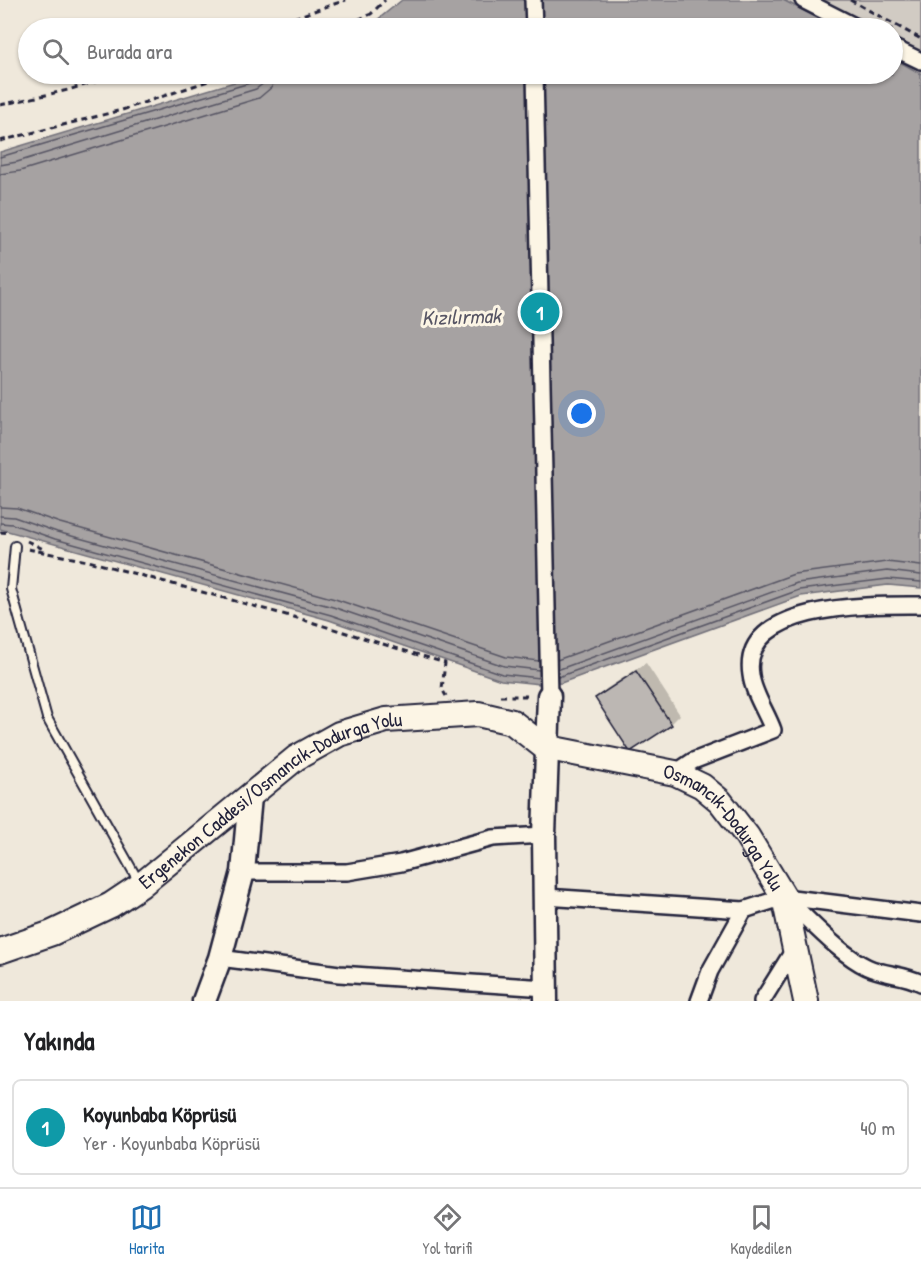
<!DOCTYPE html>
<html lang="tr">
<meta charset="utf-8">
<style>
body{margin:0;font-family:"Patrick Hand",sans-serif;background:#f2f2f2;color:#202124}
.you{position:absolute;left:582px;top:414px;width:21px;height:21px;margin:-15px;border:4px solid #fff;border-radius:50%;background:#1a73e8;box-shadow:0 0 0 9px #1a73e833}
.badge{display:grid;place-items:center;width:39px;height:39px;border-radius:50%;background:#1f6fb2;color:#fff;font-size:20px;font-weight:700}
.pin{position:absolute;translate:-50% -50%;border:3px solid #fff;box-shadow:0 2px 6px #0006}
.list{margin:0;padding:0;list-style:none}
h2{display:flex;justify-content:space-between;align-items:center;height:78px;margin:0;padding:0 24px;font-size:26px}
h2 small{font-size:20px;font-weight:400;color:#757577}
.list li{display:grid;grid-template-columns:39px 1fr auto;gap:18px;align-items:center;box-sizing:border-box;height:96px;margin:0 12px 12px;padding:0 12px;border:2px solid #e0e0e0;border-radius:9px}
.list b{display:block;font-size:22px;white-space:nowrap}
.list p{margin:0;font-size:20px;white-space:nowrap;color:#757577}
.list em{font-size:20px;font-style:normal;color:#757577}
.icon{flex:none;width:33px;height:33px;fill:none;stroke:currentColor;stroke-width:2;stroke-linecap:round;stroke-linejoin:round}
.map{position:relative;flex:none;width:921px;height:1001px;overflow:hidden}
.search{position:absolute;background:#fff;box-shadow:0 2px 4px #0004;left:18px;right:18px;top:18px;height:66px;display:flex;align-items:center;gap:15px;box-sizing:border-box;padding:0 21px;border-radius:33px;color:#757577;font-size:22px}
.sheet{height:186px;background:#fff}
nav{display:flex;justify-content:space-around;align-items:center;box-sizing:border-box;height:84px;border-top:2px solid #e0e0e0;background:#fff;font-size:16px;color:#757577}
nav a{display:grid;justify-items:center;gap:3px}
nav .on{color:#1f6fb2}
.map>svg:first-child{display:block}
</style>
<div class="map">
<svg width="921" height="1001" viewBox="0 0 921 1001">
<rect width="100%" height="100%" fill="#efe8db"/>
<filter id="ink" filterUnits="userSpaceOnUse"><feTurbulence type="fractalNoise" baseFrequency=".0167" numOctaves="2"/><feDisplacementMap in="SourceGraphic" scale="12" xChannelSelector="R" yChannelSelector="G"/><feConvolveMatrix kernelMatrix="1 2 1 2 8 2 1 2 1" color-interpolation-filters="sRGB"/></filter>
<g filter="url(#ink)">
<path fill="#d1cbc3" stroke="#7a767f" stroke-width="1.5" d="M783 0H921V74L893 58 892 28H837Z"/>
<g fill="#a6a2a2" stroke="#716f79" stroke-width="1.5">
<path d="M402 0H783L837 28H359L377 20Z"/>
<path d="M893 58 921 74V588L888 585 801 596 561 683 540 684 501 680 329 620 0 529V152L261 74H892Z"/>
</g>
<path fill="#0003" d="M646 663 680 715 671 724 597 698 606 689Z"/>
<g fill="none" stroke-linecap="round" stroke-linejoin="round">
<g stroke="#575564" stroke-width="1.5">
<path d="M0 157 253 82 258 74"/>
<path d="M0 165 17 162 256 89 264 83 266 74"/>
<path d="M0 174 20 171 259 98 272 87 275 74"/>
<path d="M0 507 17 508 60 523 335 599 506 657 539 661"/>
<path d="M0 516 14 517 57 532 333 607 504 666 539 670"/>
<path d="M0 523 12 524 55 539 331 615 502 674 540 678"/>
<path d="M557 660 794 574 887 562 921 566"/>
<path d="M557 670 797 583 887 571 921 575"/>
<path d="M558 677 799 590 888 579 921 582"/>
</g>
</g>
<path fill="#bcb7b3" stroke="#22223b" stroke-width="1.5" d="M636 671 672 725 630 752 595 698Z"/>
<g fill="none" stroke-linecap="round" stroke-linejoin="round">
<g stroke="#22223b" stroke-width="12">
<path id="lane" d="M15 546 11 589 47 718 139 882"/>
</g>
<g stroke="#22223b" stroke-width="20">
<g id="street">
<path d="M533 0 534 28"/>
<path d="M803 0 858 28"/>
<path d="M892 47 921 61"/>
<path d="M535 74 549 696"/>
<path d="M675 773 693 761 773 730C767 713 753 693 751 675 739 601 876 605 921 605"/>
<path d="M243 872H347L401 863 493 838 544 835"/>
<path d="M545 897 744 910 784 897 921 914"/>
<path d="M784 897C808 918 839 954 867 967 884 975 904 974 921 983"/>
<path d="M220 958 339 974 546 988"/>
<path d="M699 1001 710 971 744 910"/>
<path d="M762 1001 795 948"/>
</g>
</g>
<g stroke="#22223b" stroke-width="27">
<g id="secondary">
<path d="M204 1001 220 958 243 872 250 797"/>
<path d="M546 1001 544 835 549 696"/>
</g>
</g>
<g stroke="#22223b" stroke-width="28">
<g id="primary">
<path id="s1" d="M0 951 52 933 111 905 141 885 296 758 339 734 386 720 478 714 512 722 544 747 675 773 702 786 720 801 747 836 784 897 806 1001"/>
</g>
</g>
<g stroke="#22223b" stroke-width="3" stroke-dasharray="6 4.5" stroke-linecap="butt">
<path d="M850 0 921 39"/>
<path d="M264 28 346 0"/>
<path d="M339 28 371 14 385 0"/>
<path d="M0 105 68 90 121 74"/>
<path d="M0 141 122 110 229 74"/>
<path d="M0 532 10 533"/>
<path d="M27 541 45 550"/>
<path d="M28 549 92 562 301 619 445 663 442 689 446 696"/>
<path d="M500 696H530"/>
</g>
<use href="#lane" stroke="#fcf5e5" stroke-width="8"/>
<use href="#street" stroke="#fcf5e5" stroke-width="15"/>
<use href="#secondary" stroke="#fcf5e5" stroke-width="22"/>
<use href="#primary" stroke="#fcf5e5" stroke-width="24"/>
</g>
</g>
<g text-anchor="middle" stroke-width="6" stroke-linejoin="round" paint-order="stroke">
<g font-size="20" fill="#22223b" stroke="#fcf5e5">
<text dy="7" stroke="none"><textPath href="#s1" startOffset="314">Ergenekon Caddesi/Osmancık-Dodurga Yolu</textPath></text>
<text dy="7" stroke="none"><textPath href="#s1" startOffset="830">Osmancık-Dodurga Yolu</textPath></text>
</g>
<g font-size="21" font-style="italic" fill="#575564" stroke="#fcf5e5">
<text transform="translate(461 317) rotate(-2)" y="7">Kızılırmak</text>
</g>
</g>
</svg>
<div class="you"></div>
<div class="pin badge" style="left:540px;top:312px;background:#0f9aa8">1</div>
<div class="search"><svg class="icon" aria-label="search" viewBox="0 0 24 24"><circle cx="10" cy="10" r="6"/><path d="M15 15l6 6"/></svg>Burada ara</div>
</div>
<section class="sheet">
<h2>Yakında<small></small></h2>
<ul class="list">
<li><span class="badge" style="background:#0f9aa8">1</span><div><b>Koyunbaba Köprüsü</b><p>Yer · Koyunbaba Köprüsü</p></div><em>40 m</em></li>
</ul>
</section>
<nav>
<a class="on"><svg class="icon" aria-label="map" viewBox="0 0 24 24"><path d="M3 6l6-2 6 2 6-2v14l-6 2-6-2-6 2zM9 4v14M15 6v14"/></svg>Harita</a>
<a><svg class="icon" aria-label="directions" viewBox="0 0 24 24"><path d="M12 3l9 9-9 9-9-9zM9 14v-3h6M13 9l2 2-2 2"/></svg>Yol tarifi</a>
<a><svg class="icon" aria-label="saved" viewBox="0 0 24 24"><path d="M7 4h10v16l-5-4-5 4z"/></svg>Kaydedilen</a>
</nav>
